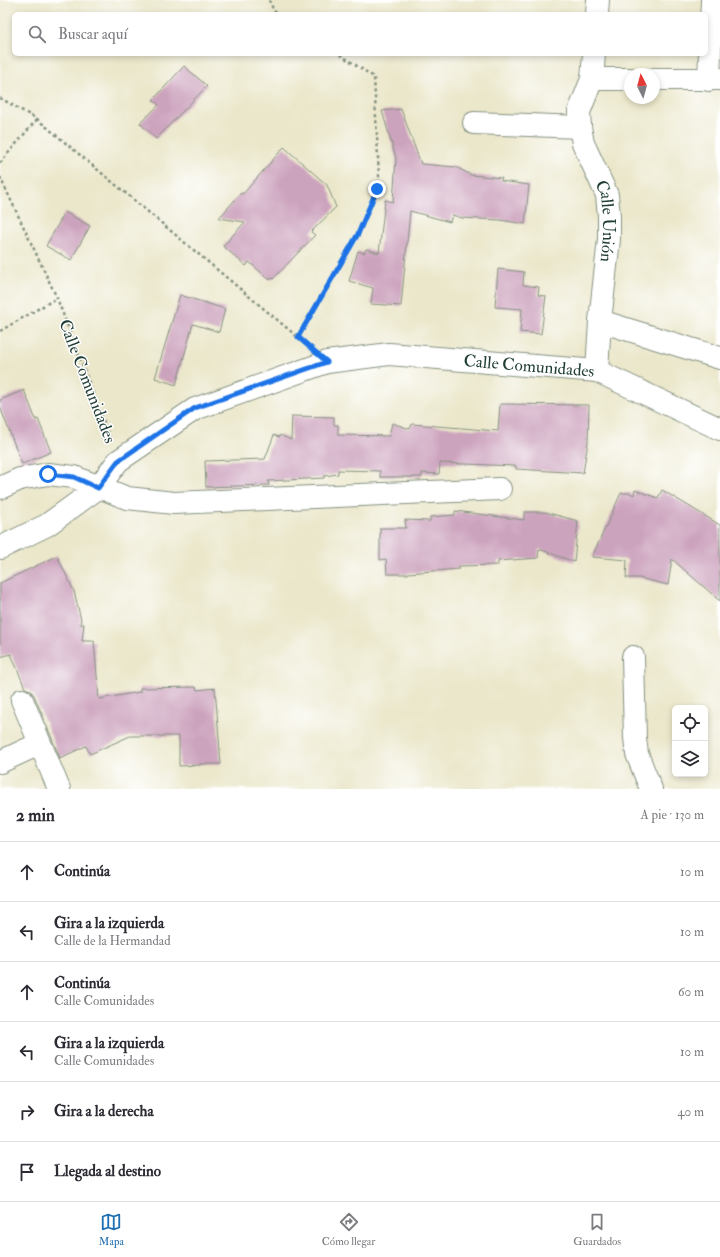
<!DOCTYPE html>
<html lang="es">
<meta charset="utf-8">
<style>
body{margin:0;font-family:"IM FELL Double Pica",serif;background:#f2f2f3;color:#2b2b33}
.controls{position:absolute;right:12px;bottom:12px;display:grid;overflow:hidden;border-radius:6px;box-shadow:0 2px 6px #0003}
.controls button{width:36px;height:36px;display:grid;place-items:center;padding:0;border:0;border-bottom:1px solid #e1e1e2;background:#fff;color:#2b2b33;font:20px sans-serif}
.compass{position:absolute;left:624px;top:68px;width:36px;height:36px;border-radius:50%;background:#fff;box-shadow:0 2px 6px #0003;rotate:354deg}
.stop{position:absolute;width:12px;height:12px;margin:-9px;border:3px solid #1a73e8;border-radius:50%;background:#fff}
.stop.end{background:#1a73e8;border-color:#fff;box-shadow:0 1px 4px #0008}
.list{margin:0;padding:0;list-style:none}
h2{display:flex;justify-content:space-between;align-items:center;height:52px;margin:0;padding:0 16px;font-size:17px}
h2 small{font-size:13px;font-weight:400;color:#7c7c81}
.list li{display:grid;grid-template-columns:26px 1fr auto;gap:12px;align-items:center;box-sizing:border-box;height:60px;padding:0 16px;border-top:1px solid #e1e1e2}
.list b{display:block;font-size:15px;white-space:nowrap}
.list p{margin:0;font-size:13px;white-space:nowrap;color:#7c7c81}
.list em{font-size:13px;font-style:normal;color:#7c7c81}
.icon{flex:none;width:22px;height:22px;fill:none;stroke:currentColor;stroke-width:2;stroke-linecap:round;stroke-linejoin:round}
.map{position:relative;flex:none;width:720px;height:789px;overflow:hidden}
.search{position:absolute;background:#fff;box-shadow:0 2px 6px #0003;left:12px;right:12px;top:12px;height:44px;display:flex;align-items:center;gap:10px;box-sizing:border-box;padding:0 14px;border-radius:6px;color:#7c7c81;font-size:15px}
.sheet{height:412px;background:#fff}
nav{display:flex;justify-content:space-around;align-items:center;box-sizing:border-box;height:56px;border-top:1px solid #e1e1e2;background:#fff;font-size:11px;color:#7c7c81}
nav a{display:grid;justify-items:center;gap:2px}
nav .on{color:#1f6fb2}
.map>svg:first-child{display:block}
</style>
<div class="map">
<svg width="720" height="789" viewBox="0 0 720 789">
<rect width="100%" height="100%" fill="#fff"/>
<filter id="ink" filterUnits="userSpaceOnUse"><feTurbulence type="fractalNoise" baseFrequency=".025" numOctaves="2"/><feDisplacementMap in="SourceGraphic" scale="8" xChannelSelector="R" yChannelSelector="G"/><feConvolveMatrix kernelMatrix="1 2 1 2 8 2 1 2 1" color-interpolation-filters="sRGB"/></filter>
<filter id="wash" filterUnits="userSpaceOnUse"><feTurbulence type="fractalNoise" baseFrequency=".012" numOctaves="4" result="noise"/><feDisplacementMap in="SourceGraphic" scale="16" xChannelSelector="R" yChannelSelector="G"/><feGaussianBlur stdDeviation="0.9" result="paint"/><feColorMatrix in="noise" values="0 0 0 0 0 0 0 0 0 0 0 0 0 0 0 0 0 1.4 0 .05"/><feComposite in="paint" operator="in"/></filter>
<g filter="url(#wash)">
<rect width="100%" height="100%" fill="#ebe7cb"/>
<g id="blocks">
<g fill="#cca3bd">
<path d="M184 66 207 86 156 139 140 123 159 105 153 100Z"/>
<path d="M401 109 421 164 456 167 471 175 502 178 501 181 529 185 525 224 500 220 462 218 452 215 450 222 410 211 401 306 371 304 373 288 349 281 358 251 364 253 366 249 379 253 385 200 393 202 396 158 382 111Z"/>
<path d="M284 147 327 185 336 207 311 232 315 235 273 279 271 278 270 280 249 262 246 266 223 246 245 222 219 218 241 193 243 194Z"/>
<path d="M65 212 90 226 71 260 46 246Z"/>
<path d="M498 269 524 272 523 285 539 287 538 295 546 296 541 334 520 332 522 309 495 307Z"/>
<path d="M180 295 225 309 219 332 193 324 176 385 155 378Z"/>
<path d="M24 390 36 420 38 419 51 452 22 464 0 407V400Z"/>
<path d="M500 404 589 405 588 442 583 473 516 469V466L440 463 439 474 422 473V477H380V471L338 470V474L324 476V478L268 481 269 485 206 487 205 461 265 459 274 435 279 437 280 435 291 440 292 416 334 417V425H338V435L389 436 392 423 410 429 412 424 498 431Z"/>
<path d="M635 490 658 498 662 490 720 525V601L672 559 668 585 639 578H626L627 560 592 557 621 493H630L634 495Z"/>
<path d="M455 511 524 520V512H545L578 521 574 562 539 549 538 558 498 561V565L459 566V569L408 573V574H387L386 559 380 560V528H406L405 520 430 521V517L455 515Z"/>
<path d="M57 556 74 591 81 620 80 624H84L82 641H94L99 699 140 692V688L196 687 197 690 215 688 221 764H200V765L179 766V736H130L90 754 86 746 60 758 34 695 30 690 25 688 11 654 0 657V583Z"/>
</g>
</g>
</g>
<g filter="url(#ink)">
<use href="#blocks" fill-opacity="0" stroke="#859280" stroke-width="1"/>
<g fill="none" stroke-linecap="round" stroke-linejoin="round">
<g stroke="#859280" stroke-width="24">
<g id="minor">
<path d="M597 14 598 0"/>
<path id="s1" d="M594 54 592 79 579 112 580 127 583 143 607 195 609 216V239L600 321 597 371"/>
<path d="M592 79H630"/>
<path d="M654 79H720"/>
<path d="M709 80 712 0"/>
<path d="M474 123 580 127"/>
<path d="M600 321 720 358"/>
<path d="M0 488 20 479 48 474 74 477 127 498 174 503 500 489"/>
<path id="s2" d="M0 548 47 525 98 488 118 461 195 409 327 362 389 354 597 371 720 429"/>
<path d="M633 657 635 738 637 754 651 789"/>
<path d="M22 700 59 789"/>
<path d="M0 762 39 744"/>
</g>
</g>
<g stroke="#859280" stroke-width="2.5" stroke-dasharray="3 3" stroke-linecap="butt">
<path d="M269 0 274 11 278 14"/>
<path d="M0 98 37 119 306 344"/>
<path d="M0 163 37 119"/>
<path d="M0 177 57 298 110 438"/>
<path d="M0 331 57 298"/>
<path d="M298 337 358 234 377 189 379 177 374 77 339 54"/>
</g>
<use href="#minor" stroke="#fff" stroke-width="22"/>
</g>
</g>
<g fill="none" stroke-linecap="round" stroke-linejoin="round" filter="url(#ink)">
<path stroke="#1a73e8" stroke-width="5" d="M48 474 74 477 98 488 118 461 195 408 327 362 298 337 358 234 377 189"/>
</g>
<g text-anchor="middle" stroke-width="3" stroke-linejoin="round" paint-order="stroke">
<g font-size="17" fill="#1f3d34" stroke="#fff">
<text dy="6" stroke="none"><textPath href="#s1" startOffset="175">Calle Unión</textPath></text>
<text dy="6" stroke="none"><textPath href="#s2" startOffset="585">Calle Comunidades</textPath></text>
<text transform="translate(88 381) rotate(69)" y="6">Calle Comunidades</text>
</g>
</g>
</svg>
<div class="controls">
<button><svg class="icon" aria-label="locate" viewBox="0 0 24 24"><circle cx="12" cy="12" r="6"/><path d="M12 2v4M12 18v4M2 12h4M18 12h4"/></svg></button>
<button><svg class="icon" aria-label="layers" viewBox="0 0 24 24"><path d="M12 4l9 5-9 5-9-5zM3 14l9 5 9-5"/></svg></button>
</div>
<svg class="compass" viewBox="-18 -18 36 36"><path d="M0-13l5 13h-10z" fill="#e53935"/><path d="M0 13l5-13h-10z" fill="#7c7c81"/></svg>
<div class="stop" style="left:48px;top:474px"></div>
<div class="stop end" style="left:377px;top:189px"></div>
<div class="search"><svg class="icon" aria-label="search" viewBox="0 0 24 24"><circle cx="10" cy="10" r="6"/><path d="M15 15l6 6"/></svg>Buscar aquí</div>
</div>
<section class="sheet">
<h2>2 min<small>A pie · 130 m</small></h2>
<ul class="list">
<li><svg class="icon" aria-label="ahead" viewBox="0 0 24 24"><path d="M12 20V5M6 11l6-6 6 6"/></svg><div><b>Continúa</b></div><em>10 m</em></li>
<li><svg class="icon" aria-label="left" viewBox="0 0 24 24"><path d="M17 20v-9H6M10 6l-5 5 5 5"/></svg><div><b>Gira a la izquierda</b><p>Calle de la Hermandad</p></div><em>10 m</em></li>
<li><svg class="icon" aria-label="ahead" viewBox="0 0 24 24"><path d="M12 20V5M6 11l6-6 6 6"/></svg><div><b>Continúa</b><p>Calle Comunidades</p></div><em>60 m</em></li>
<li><svg class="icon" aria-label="left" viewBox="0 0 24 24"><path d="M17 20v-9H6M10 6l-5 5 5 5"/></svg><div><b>Gira a la izquierda</b><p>Calle Comunidades</p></div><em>10 m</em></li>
<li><svg class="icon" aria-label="right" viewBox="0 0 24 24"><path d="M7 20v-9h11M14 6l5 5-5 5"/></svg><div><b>Gira a la derecha</b></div><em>40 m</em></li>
<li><svg class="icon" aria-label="arrive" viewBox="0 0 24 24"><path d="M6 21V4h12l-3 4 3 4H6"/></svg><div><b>Llegada al destino</b></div></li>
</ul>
</section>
<nav>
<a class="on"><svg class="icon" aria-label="map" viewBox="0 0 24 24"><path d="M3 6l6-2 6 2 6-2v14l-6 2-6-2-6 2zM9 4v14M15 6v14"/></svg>Mapa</a>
<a><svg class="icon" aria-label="directions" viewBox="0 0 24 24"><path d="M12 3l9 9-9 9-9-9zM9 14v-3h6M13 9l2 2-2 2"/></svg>Cómo llegar</a>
<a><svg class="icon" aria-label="saved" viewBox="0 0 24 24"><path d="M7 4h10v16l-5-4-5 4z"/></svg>Guardados</a>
</nav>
